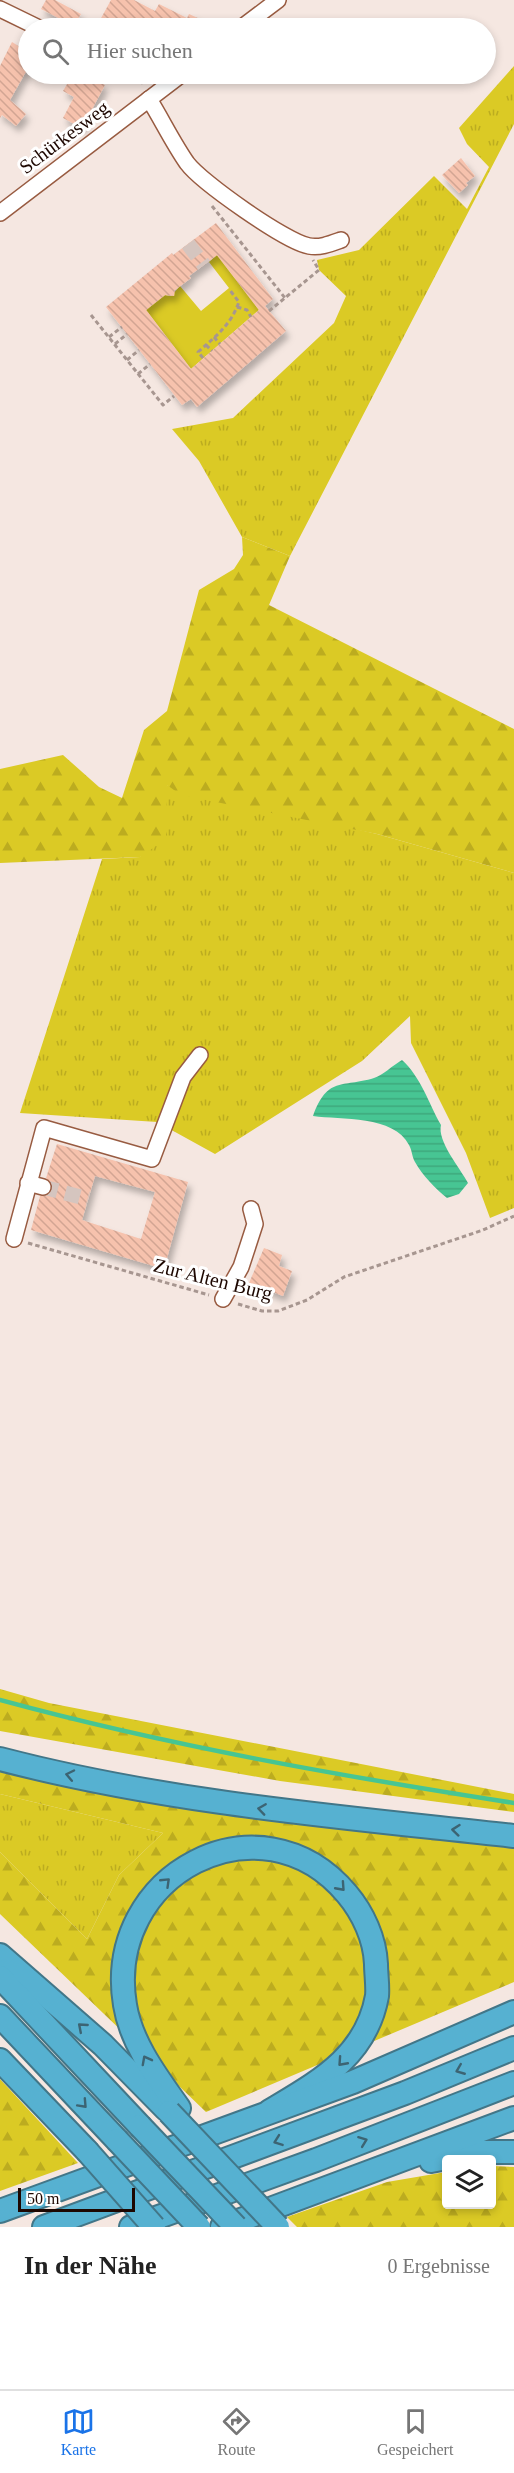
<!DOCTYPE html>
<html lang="de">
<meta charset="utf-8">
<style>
body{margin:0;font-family:"Times New Roman",serif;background:#f2f2f2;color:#222}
.controls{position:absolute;right:18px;bottom:18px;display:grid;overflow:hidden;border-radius:6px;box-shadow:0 3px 9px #0003}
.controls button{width:54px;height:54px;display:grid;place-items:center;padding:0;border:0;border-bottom:2px solid #e0e0e0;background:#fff;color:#222;font:30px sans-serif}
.scale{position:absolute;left:18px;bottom:15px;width:117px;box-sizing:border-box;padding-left:6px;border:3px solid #1d0701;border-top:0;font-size:16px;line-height:21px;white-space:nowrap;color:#1d0701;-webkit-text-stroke:4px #fff;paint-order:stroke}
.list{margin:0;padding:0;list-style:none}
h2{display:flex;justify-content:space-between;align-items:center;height:78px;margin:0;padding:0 24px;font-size:26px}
h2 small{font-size:20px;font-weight:400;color:#767676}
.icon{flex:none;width:33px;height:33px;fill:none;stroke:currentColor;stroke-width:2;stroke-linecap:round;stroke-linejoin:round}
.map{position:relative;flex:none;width:514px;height:2227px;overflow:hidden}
.search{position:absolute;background:#fff;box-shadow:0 3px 9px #0003;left:18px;right:18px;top:18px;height:66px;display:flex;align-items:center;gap:15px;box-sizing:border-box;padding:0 21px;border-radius:33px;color:#767676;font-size:22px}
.sheet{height:162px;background:#fff}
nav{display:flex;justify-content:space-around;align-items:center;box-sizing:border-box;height:84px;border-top:2px solid #e0e0e0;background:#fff;font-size:16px;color:#767676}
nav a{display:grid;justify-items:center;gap:3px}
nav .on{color:#1a73e8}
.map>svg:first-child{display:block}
</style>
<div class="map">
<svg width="514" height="2227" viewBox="0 0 514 2227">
<defs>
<pattern id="grass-tufts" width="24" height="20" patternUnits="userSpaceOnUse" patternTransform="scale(1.5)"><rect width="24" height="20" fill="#dbca25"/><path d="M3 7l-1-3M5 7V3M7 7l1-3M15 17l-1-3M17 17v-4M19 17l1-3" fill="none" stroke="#bcac1f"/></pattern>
<pattern id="forest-firs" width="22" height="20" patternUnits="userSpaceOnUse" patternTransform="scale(1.5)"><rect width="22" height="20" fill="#dbca25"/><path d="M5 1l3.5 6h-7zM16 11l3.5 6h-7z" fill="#bcac1f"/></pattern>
<pattern id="water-rules" width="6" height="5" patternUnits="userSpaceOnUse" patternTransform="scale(1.5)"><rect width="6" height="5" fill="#47c593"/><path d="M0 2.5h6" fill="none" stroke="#3ea87d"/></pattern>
<pattern id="building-back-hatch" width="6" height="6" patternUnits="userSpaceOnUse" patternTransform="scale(1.5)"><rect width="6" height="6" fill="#f6c2ad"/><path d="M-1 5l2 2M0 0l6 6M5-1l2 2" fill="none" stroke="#d2a593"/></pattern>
<filter id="shadow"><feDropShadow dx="3.5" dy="6" stdDeviation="3" flood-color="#0004"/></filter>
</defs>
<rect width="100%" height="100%" fill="#f5e7e1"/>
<g fill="url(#grass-tufts)">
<path d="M514 66V124L290 556 242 537 199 461 172 429 233 418 334 323 346 296 319 270 317 260 359 250 434 176 467 209 489 167 467 144 459 128Z"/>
<path d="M167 785 377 834 514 873V1208L490 1218 466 1153 411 1043 410 1016 362 1061 215 1154 157 1122 20 1113 102 859 140 857Z"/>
<path d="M0 1794 163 1833 119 1875 87 1939 0 1852Z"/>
</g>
<g fill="url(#forest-firs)">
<path d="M242 537 290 556 269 605 514 729V873L377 834 181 795 167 785 166 839 140 857 0 863V769L63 755 99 787 122 798 144 730 167 711 199 590 234 569 243 555Z"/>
<path d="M0 1689 49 1703 514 1794V1812L280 1781 0 1731Z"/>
<path d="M0 1762 514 1841V1982L206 2112 0 1914V1852L87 1939 119 1875 163 1833 0 1794Z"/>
<path d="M0 2079 78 2163 0 2191Z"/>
<path d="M492 2166 514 2167V2227H297L287 2217 387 2182 446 2172V2204H492Z"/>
</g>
<path fill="#dbca25" d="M217 255 259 310 191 369 146 310 165 295 171 296 180 286 201 311 229 288 209 262Z"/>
<path fill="url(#water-rules)" d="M402 1060C421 1077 429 1104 441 1125 437 1141 460 1168 468 1183L459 1194 447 1198C435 1188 423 1176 415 1162 412 1157 412 1150 409 1145 394 1115 341 1120 313 1116 328 1076 341 1088 374 1078 382 1076 393 1065 402 1060Z"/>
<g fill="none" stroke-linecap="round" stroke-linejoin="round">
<path stroke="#47c593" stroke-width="4.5" d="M0 1700C169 1746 341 1776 514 1803"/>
</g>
<g fill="url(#building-back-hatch)" fill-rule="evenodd" filter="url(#shadow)">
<path d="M46 0H55L81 14 74 26 41 9Z"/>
<path d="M111 0H134L155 11 159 4 187 18 189 14 200 19 197 24 206 28H116L100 20Z"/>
<path d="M12 42 28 52V68L10 100 26 114 16 126 2 115 0 118V66Z"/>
<path d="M73 74 84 78 85 75 105 85 82 128 63 118 74 97 63 91Z"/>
<path d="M461 158 475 176 466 183 468 185 459 193 442 175Z"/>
<path d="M216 223 273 299 265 306 286 331 197 407 191 399 182 405 106 307 172 253 173 255ZM217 255 259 310 191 369 146 310 165 295 174 296 175 290 191 278 189 276Z"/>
<path d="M57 1144 188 1182 164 1269 31 1230 40 1196H46L52 1190V1184L46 1178ZM95 1176 155 1192 141 1239 82 1220Z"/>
<path d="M264 1248 282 1255 279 1266 292 1271 283 1296 249 1283Z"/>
</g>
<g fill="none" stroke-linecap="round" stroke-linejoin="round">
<g stroke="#d5c5bf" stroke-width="15" stroke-dasharray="15 8" stroke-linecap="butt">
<path d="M188 244 204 265"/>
<path d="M43 1187 88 1199"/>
</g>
<g stroke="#985b41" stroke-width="18">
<g id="minor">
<path d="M0 9 39 28"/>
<path d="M241 28 278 0"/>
<path d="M149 99C162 120 173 143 187 163 201 182 286 242 309 246 320 248 330 244 341 240"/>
<path d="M0 213 182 74"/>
<path d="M28 1183 43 1187"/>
<path d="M14 1239 44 1128 152 1159 183 1077 200 1055"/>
<path d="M223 1299 241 1267 255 1224 251 1209"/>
</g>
</g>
<g stroke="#427688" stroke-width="26">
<g id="highway">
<path d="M0 1759C168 1803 342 1817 514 1836"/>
<path d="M0 1955 103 2045 166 2109"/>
<path d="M0 1977 140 2126"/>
<path d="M0 2016 117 2140"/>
<path d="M0 2060 87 2151"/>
<path d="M179 2108C157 2077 131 2043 125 2005 103 1874 261 1791 347 1894 363 1913 375 1939 376 1964 376 1974 378 1986 377 1996 366 2057 318 2082 270 2111"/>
<path d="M431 2161 479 2152H514"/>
<path d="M0 2211 353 2082 514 2012"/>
<path d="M44 2227 405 2093 514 2048"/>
<path d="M131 2227 316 2160 514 2083"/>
<path d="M222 2227 514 2118"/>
</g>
</g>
<g stroke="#a79690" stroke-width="3" stroke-dasharray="4.5 3" stroke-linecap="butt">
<path d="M136 74 144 85"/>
<path d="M212 206 285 298"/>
<path d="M237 307 247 310 251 317"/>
<path d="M269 311 319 270 313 260"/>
<path d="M91 315 163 405 174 396"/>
<path d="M109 337 122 327"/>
<path d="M214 337 220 344"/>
<path d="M115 344 127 334"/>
<path d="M206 345 212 351"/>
<path d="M203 358 198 352C217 335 230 326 239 302L229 289"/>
<path d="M127 360 139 350"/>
<path d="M138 374 150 364"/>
<path d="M28 1243 209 1295"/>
<path d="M238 1304 262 1311H278L307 1300 344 1277 483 1230 514 1216"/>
</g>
<use href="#minor" stroke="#fff" stroke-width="15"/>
<use href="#highway" stroke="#56b1d1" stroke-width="22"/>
<g stroke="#427688" stroke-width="26" stroke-linecap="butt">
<g id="highway-bridge">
<path d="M169 2112 278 2227"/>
<path d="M140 2126 236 2227"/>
<path d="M117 2140 199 2227"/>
<path d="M87 2151 154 2227"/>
</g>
</g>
<use href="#highway-bridge" stroke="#56b1d1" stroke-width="22"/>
</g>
<defs><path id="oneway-chevron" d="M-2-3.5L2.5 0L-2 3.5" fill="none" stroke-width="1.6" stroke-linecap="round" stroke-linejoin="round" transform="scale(1.5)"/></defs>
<g stroke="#3c6473">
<use href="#oneway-chevron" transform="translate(70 1775) rotate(-168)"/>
<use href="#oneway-chevron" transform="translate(262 1809) rotate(-172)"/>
<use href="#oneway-chevron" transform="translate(456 1830) rotate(-174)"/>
<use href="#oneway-chevron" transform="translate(166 1882) rotate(-44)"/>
<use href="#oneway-chevron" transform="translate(341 1887) rotate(48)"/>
<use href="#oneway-chevron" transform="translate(82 2027) rotate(-139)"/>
<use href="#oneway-chevron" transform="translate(146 2060) rotate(-118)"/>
<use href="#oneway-chevron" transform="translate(342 2062) rotate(132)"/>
<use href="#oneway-chevron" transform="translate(460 2070) rotate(158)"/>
<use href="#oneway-chevron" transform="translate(83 2104) rotate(47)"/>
<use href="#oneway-chevron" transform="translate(278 2141) rotate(160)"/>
<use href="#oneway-chevron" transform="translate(363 2141) rotate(-21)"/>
</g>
<g text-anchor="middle" stroke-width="6" stroke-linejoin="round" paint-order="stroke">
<g font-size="20" fill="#1d0701" stroke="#fff">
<text transform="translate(64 137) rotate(-37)" y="7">Schürkesweg</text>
<text transform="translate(213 1279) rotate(14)" y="7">Zur Alten Burg</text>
</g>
</g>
</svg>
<div class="controls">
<button><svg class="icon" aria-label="layers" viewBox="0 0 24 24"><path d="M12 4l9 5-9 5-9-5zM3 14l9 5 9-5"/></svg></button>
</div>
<div class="scale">50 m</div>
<div class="search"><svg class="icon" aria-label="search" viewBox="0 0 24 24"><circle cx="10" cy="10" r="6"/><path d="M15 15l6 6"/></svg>Hier suchen</div>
</div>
<section class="sheet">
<h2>In der Nähe<small>0 Ergebnisse</small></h2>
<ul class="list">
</ul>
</section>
<nav>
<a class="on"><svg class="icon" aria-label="map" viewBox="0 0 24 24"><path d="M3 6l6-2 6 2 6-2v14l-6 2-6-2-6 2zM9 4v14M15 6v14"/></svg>Karte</a>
<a><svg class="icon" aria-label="directions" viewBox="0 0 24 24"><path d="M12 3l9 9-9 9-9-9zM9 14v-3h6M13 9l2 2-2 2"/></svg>Route</a>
<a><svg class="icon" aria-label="saved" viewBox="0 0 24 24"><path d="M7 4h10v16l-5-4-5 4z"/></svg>Gespeichert</a>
</nav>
